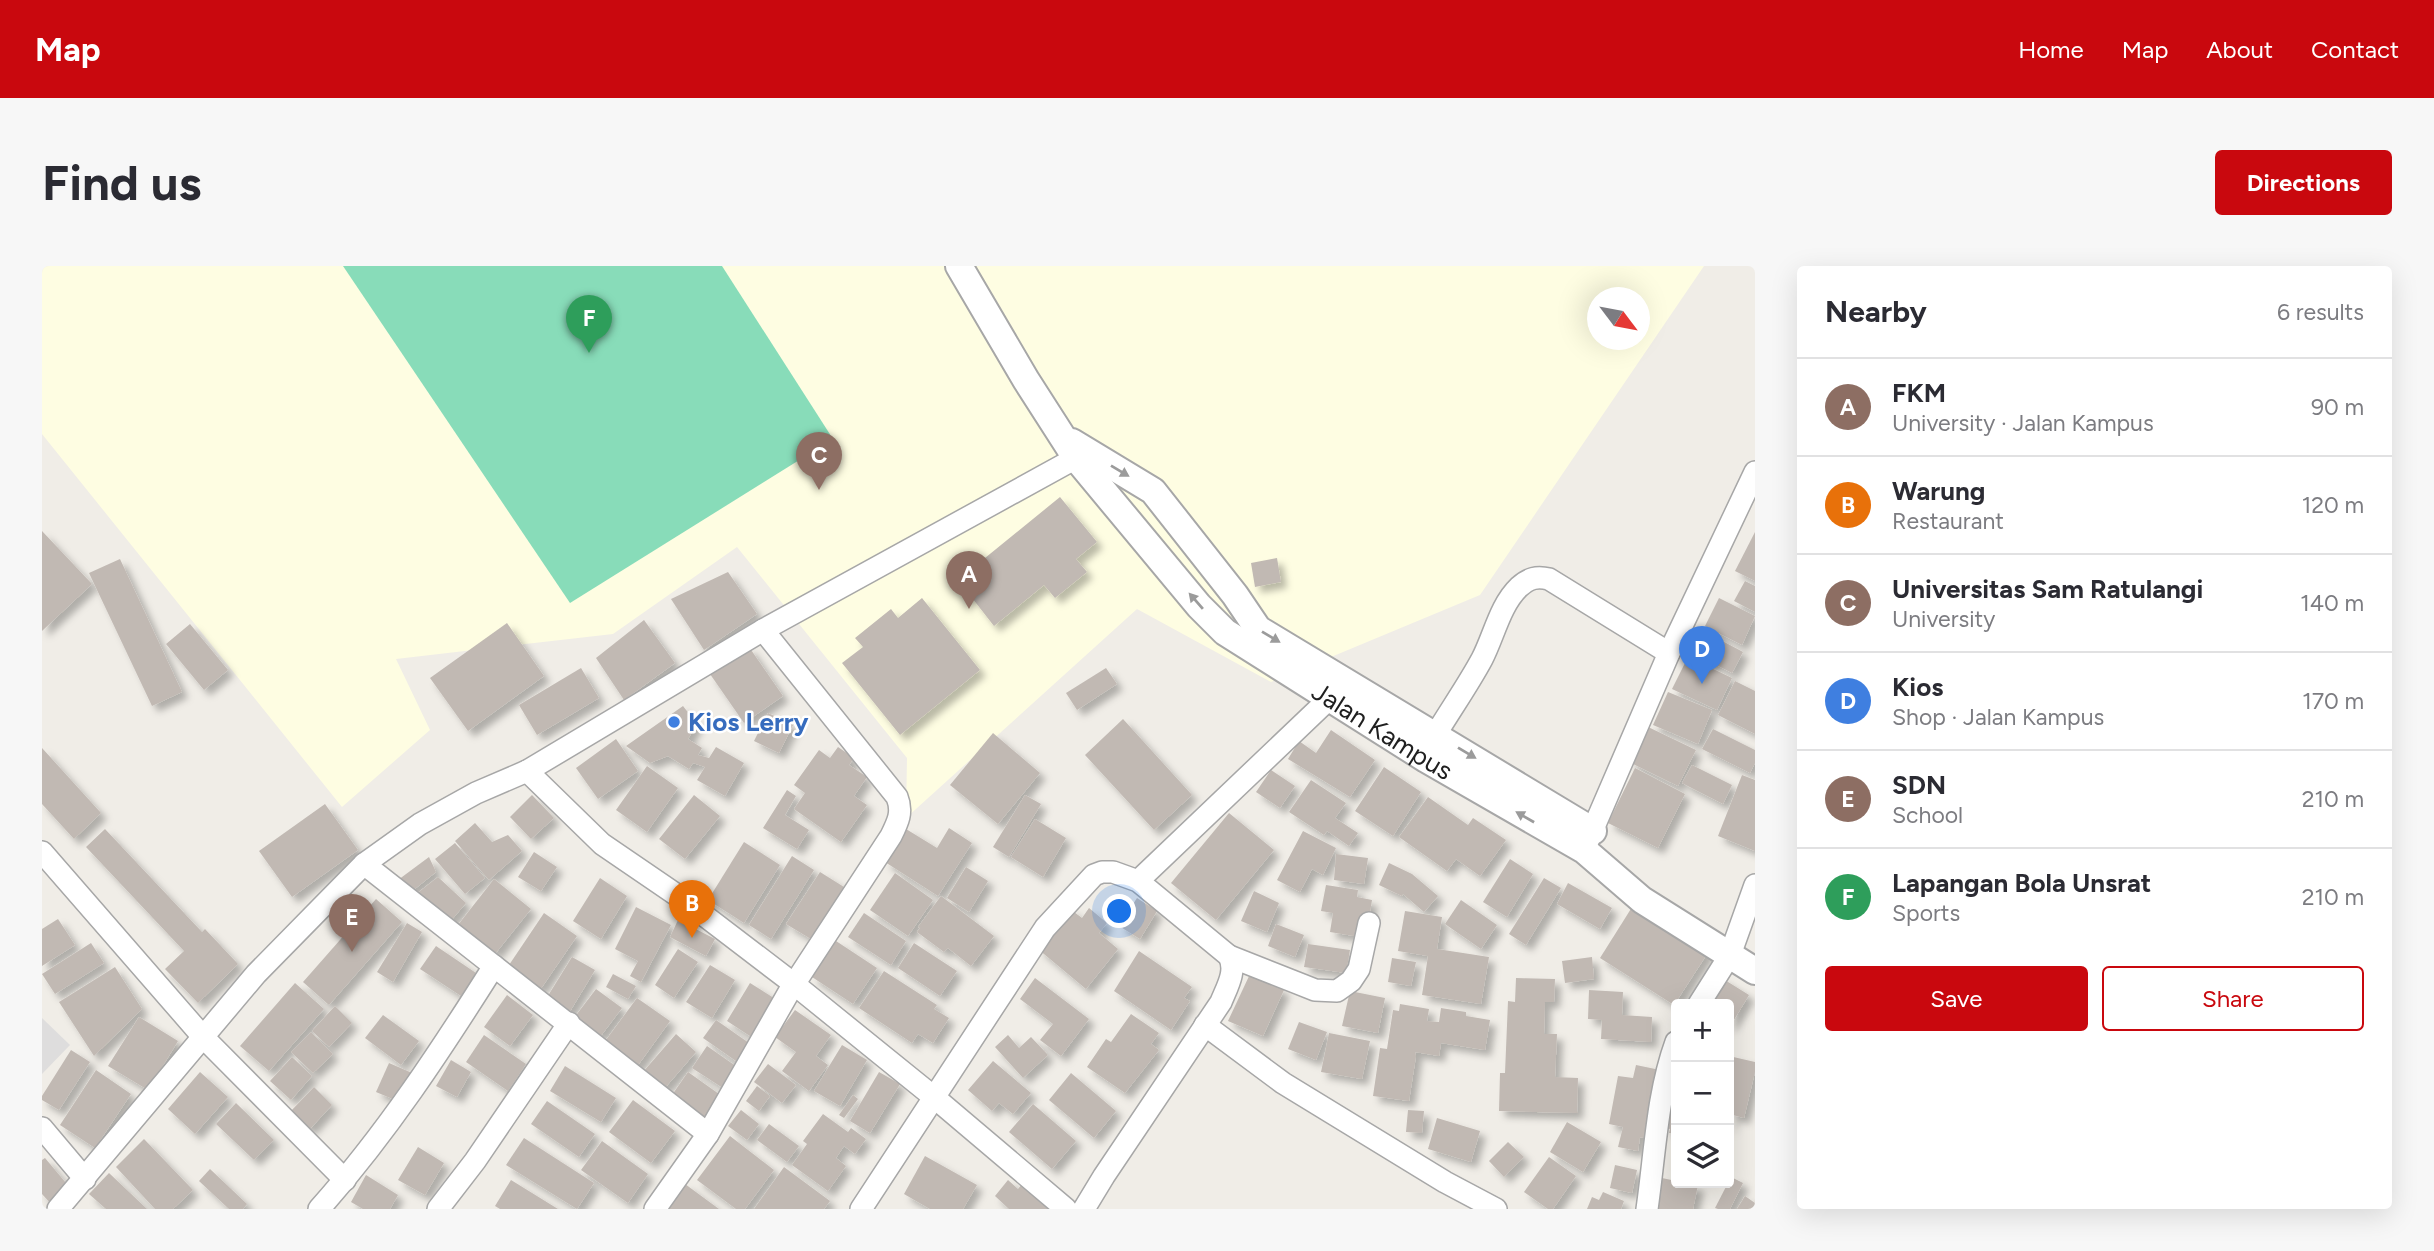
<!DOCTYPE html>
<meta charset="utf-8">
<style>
body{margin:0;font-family:Figtree,sans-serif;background:#f7f7f7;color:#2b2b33}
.controls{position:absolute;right:21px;bottom:21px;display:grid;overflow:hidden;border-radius:7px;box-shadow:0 7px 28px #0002}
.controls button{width:63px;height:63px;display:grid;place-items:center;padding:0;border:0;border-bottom:2px solid #e1e1e2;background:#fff;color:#2b2b33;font:35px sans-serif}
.compass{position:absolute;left:1545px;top:21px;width:63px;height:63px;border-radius:50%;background:#fff;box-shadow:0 7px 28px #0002;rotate:122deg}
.you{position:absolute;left:1078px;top:646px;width:24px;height:24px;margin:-18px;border:5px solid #fff;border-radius:50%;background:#1a73e8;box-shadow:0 0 0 10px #1a73e833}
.badge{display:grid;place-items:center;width:46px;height:46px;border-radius:50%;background:#c9080e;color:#fff;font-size:23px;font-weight:700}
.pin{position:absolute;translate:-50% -58px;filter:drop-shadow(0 2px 4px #0008)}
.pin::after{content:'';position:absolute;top:37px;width:24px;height:21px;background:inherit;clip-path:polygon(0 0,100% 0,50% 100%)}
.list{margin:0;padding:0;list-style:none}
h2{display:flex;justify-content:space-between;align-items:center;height:91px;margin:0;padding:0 28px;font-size:30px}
h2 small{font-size:23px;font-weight:400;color:#7c7c81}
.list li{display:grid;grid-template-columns:46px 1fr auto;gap:21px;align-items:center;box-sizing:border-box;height:98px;padding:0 28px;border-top:2px solid #e1e1e2}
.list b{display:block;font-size:26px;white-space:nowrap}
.list p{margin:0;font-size:23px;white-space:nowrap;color:#7c7c81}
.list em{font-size:23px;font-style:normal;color:#7c7c81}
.actions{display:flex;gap:14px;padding:21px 28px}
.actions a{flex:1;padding:16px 0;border:2px solid #c9080e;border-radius:7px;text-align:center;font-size:24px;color:#c9080e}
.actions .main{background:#c9080e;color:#fff}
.icon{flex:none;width:38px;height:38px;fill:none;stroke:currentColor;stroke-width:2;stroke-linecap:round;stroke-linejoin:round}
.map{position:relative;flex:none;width:1713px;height:943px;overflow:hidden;border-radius:7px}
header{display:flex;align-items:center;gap:42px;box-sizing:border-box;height:98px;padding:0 35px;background:#c9080e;color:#fff}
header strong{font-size:33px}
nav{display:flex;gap:38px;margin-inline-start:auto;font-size:24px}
.intro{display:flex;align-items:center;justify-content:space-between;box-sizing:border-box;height:168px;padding:0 42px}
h1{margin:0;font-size:49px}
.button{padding:18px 32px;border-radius:7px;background:#c9080e;color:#fff;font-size:24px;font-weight:700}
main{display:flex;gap:42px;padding:0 42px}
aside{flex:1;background:#fff;border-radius:7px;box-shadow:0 7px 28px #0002}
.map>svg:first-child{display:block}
</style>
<header>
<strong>Map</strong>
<nav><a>Home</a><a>Map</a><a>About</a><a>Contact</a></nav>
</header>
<div class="intro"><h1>Find us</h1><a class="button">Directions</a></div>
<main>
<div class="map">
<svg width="1713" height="943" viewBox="0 0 1713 943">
<defs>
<filter id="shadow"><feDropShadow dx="6" dy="6" stdDeviation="3.5" flood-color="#0004"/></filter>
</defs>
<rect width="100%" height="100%" fill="#f0ede7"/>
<path fill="#dedddd" d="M0 752 28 779 0 808Z"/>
<path fill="#fefde2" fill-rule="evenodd" d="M0 0H1662L1438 329 1229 416 1095 343 864 552 865 492 695 281 571 368 354 393 388 464 300 541 0 168ZM1556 32H1598V74H1556Z"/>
<path fill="#88dcb9" d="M301 0H680L791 173 528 337Z"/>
<g fill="#c1b9b3" filter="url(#shadow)">
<path d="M1018 231 1055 276 1034 293 1045 306 1013 332 1002 319 952 360 916 314Z"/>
<path d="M0 265 50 318 0 365Z"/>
<path d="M1713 266V315L1693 305Z"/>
<path d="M1235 292 1239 316 1213 321 1209 297Z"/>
<path d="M78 293 140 426 110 440 47 307Z"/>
<path d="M686 306 715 348 662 384 629 333Z"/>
<path d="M1703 315 1713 320V346L1692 335Z"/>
<path d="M880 332 938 404 858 469 800 397 821 381 813 372 849 343 856 352Z"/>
<path d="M1677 332 1713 350 1700 379 1663 360Z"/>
<path d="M602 354 633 397 582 434 554 392Z"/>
<path d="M465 357 502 410 426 465 388 412Z"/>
<path d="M148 358 186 404 162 424 124 378Z"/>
<path d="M1671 370 1701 386 1690 407 1659 391Z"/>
<path d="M707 381 741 430 702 457 668 408Z"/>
<path d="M1646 391 1690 412 1675 444 1630 423Z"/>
<path d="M539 402 557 432 495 469 477 439Z"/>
<path d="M1064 402 1075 418 1035 444 1024 427Z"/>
<path d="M1693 415 1713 425V468L1676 449Z"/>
<path d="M1626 426 1670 444 1656 478 1611 459Z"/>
<path d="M641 440 655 458 646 473 660 482 656 489 667 492 674 481 702 497 683 530 655 514 663 501 651 497 647 503 626 490 608 497 584 480Z"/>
<path d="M726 447 751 459 737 487 712 475Z"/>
<path d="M1081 453 1150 529 1112 564 1043 489Z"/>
<path d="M1604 460 1654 484 1636 520 1587 496Z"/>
<path d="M1671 463 1713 484V497L1708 507 1660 483Z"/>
<path d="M1289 464 1333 494 1308 531 1246 493 1257 475 1274 487Z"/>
<path d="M951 467 998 507 956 558 908 519Z"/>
<path d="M574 473 596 505 556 533 534 502Z"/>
<path d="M796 481 812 492 807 499 825 511 812 530 825 539 799 576 752 543 763 527 752 519 777 484 788 492Z"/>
<path d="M0 482 59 547 32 573 0 538Z"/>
<path d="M1650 499 1690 519 1681 538 1640 517Z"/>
<path d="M605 500 636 522 605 566 574 544Z"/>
<path d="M1342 501 1379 526 1351 570 1313 545Z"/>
<path d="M1593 502 1643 528 1616 582 1566 557Z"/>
<path d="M1229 504 1253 520 1238 542 1214 526Z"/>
<path d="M1700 509 1713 514V585L1676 570Z"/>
<path d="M1269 514 1304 537 1293 552 1316 567 1307 580 1285 565 1282 569 1247 546Z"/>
<path d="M745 524 754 530 743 549 767 564 755 583 721 562Z"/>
<path d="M490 529 512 552 489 573 468 551Z"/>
<path d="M652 529 678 550 643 593 617 573Z"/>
<path d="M983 529 999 538 967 591 951 581Z"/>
<path d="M1386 531 1426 559 1431 552 1464 574 1438 610 1414 593 1405 605 1357 571Z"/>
<path d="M283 538 316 584 250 631 217 585Z"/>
<path d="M1187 547 1232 584 1174 654 1129 617Z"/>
<path d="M993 553 1024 572 1001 611 969 591Z"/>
<path d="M433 557 450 576 466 569 480 585 447 614 413 575Z"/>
<path d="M907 562 930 577 896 630 843 596 864 563 895 582Z"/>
<path d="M63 563 160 666 163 663 196 698 156 737 123 703 142 685 44 581Z"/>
<path d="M1261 565 1294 582 1281 609 1270 603 1258 626 1235 614Z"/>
<path d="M702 576 738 599 702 657 666 634Z"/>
<path d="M413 577 443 612 423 628 393 593Z"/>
<path d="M492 586 515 601 499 625 476 611Z"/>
<path d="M1294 588 1326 592 1322 618 1292 614Z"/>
<path d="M750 590 772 604 729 673 707 659Z"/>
<path d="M387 591 394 606 369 626 356 614Z"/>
<path d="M1468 593 1491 608 1465 651 1441 636Z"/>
<path d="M1347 597 1370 608 1396 630 1382 646 1361 628 1360 630 1337 619Z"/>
<path d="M924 601 946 615 927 646 905 632Z"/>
<path d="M778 606 802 621 769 673 744 658Z"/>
<path d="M853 607 891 634 866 670 828 644Z"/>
<path d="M396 611 424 637 407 657 373 629Z"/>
<path d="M558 612 585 630 559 673 531 655Z"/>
<path d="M1502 612 1519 622 1484 679 1467 668Z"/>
<path d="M452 613 489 643 453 688 416 659Z"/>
<path d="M1526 617 1570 642 1558 663 1515 638Z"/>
<path d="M1284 619 1316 624 1315 631 1330 634 1324 672 1288 666 1291 647 1279 645Z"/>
<path d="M1212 625 1237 637 1225 666 1199 655Z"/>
<path d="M899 630 952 670 929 700 906 682 902 686 875 666 878 662 876 661Z"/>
<path d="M1095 632 1115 645 1098 673 1077 660Z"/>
<path d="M334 633 360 656 287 739 261 716Z"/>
<path d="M1419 634 1455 659 1439 683 1403 658Z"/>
<path d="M1592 638 1667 685 1632 739 1558 692Z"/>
<path d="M594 641 629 659 599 716 588 710 596 695 573 683Z"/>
<path d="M1047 642 1065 657 1057 667 1076 683 1044 723 996 683 1028 643 1040 652Z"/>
<path d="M1363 645 1400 651 1395 683 1447 691 1439 738 1380 729 1386 690 1356 685Z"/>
<path d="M502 647 535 670 498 724 465 702Z"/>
<path d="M822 647 864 675 849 699 806 671Z"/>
<path d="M16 653 33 679 0 700V663Z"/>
<path d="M636 654 673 673 664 690 628 671Z"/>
<path d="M365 657 380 666 351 716 335 706Z"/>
<path d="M1234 658 1262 669 1253 691 1226 680Z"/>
<path d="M794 675 835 702 811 738 770 711Z"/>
<path d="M49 677 62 697 13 728 0 708Z"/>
<path d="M872 677 915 705 898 730 856 702Z"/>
<path d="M1266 678 1308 684 1304 707 1262 701Z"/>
<path d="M394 680 434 707 419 730 378 703Z"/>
<path d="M636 683 656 696 632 732 613 719Z"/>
<path d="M1097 685 1150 721 1142 732 1148 735 1129 764 1072 725Z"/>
<path d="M530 691 553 704 527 747 504 733Z"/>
<path d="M1550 691 1552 713 1523 717 1520 695Z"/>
<path d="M1350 692 1374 696 1369 720 1346 716Z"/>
<path d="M668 699 693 714 670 752 644 736Z"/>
<path d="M73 701 100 743 52 790 17 736Z"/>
<path d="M842 705 895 739 892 743 907 752 891 777 876 768 870 777 817 742Z"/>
<path d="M571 708 594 720 586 733 564 721Z"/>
<path d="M1208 708 1242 724 1221 770 1186 755Z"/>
<path d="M1678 711 1707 729 1687 762V738H1661Z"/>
<path d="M993 712 1047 753 1019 790 998 774 1011 758 978 733Z"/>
<path d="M1474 712 1513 713 1512 736H1503L1502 768H1515L1513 811 1536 812 1535 847 1457 845 1458 807H1463L1466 735 1473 736Z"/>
<path d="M253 717 282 743 227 805 198 780Z"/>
<path d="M708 717 735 734 711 772 685 755Z"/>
<path d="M554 723 580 742 558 771 532 752Z"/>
<path d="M1547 724 1581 726 1580 749 1610 751 1609 776 1559 773 1560 754 1546 753Z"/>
<path d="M1308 725 1343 732 1336 767 1300 760Z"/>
<path d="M465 729 491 749 468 780 442 761Z"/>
<path d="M595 732 628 755 594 802 561 778Z"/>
<path d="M1358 738 1387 743 1385 755 1397 756 1399 742 1424 746V750L1448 754 1443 784 1399 777 1397 790 1373 786 1374 790 1367 835 1331 830 1338 782 1345 783 1351 744 1357 745Z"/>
<path d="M293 740 310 757 287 781 270 765Z"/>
<path d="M753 744 789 769 774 790 786 799 767 825 740 805 754 786 733 771Z"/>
<path d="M1089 748 1117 767 1109 778 1117 784 1083 827 1045 801 1064 773 1069 776Z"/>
<path d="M341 749 377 775 359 799 323 772Z"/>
<path d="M97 751 136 775 106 824 66 800Z"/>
<path d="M674 754 707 777 694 795 661 772Z"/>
<path d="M1257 756 1285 766 1274 794 1246 783Z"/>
<path d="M269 766 291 788 271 807 249 786Z"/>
<path d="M1287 767 1328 775 1320 813 1279 806Z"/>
<path d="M634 768 654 786 622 823 601 806Z"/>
<path d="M442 769 484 798 466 825 424 796Z"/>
<path d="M966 769 977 782 989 771 1006 789 981 812 953 781Z"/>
<path d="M800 779 825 794 798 840 772 825Z"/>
<path d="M665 780 698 803 684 824 650 802Z"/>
<path d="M29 784 48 796 17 844 0 834V830Z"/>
<path d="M1687 790 1713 796V806L1702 852 1691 849 1688 865Z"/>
<path d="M250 791 270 810 249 834 228 815Z"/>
<path d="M409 794 429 806 415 831 394 820Z"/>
<path d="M951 795 989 827 971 848 957 837 950 845 926 824Z"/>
<path d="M347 797 370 807 358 836 334 826Z"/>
<path d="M726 798 754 819 740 837 712 816Z"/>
<path d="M1594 799 1618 804 1606 873 1598 871 1596 885 1576 881 1581 861 1567 858 1576 810 1591 812Z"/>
<path d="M523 800 574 832 559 856 508 825Z"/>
<path d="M54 804 89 828 53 882 18 859Z"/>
<path d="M158 806 186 831 153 868 126 843Z"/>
<path d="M646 806 684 833 668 855 630 829Z"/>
<path d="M837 806 858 818 828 867 808 855Z"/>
<path d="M1029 807 1074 845 1052 872 1007 834Z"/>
<path d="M1633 817H1634V868L1627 867 1628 863 1623 862Z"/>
<path d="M715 820 728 830 717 845 704 835Z"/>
<path d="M272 821 290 839 267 864 248 846Z"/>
<path d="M811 829 816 833 802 852 797 849Z"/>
<path d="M591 834 633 865 609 897 567 866Z"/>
<path d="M505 835 553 868 537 891 489 858Z"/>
<path d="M194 837 232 874 212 894 174 858Z"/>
<path d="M991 838 1034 875 1010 903 967 866Z"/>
<path d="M699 844 717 858 705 874 686 860Z"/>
<path d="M1366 844 1382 845 1380 867 1364 866Z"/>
<path d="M781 848 806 866 809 862 824 873 813 888 802 880 794 892 804 900 786 925 750 899 765 878 761 875Z"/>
<path d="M1395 852 1438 865 1429 896 1386 883Z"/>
<path d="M1525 856 1559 876 1541 906 1508 886Z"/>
<path d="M727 858 757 880 745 896 715 874Z"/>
<path d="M688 870 732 904 703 943H694L655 914Z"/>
<path d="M482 872 552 917 535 943 464 899Z"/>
<path d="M102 873 151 924 131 943H113L74 901Z"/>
<path d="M560 875 606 908 586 937 539 904Z"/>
<path d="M1466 876 1482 891 1462 911 1447 895Z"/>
<path d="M376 881 402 897 383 929 356 914Z"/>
<path d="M883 890 935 919 921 943H888L862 928Z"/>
<path d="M1507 891 1534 910 1511 943H1506L1482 926Z"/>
<path d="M3 892 29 923 10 939 0 928V894Z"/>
<path d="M1573 899 1595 904 1590 927 1568 922Z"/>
<path d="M742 901 788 935 782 943H712Z"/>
<path d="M168 903 205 938 201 943H187L157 915Z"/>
<path d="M67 907 105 943H64L47 928Z"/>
<path d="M324 909 356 929 348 943H321L309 936Z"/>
<path d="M1689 911 1701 917 1688 943H1676L1673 942Z"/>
<path d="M985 912 1013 935 1007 943H967L953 930 966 914 976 923Z"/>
<path d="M1620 912 1634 915V917L1656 919 1651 943H1613Z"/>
<path d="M469 914 516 943H458L453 940Z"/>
<path d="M643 918 677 943H625Z"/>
<path d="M1561 926 1582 935 1579 943H1545L1550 931 1557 934Z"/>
<path d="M1703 930 1713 937V943H1695Z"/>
</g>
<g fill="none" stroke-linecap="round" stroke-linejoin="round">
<g stroke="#a7a7a7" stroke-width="24">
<g id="minor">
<path d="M1394 468C1409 443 1426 419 1440 393 1452 370 1458 339 1477 321 1487 312 1495 310 1507 313L1627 387"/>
<path d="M485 505 560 578 642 634 752 718 893 832 1024 943"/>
<path d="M1545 577 1627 387 1713 206"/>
<path d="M0 586 162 772 303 914"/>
<path d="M322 598 666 868"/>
<path d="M1096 615 1289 431"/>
<path d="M1187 690 1273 724 1295 725 1309 715 1317 703 1327 657"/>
<path d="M1657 738 1688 689 1713 619"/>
<path d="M1163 759 1241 817 1403 916 1454 943"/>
<path d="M0 862 43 913"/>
<path d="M16 943 214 708 322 598 378 558 434 527 485 505 721 364 1034 192"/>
<path d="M277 943C344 868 399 784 452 700"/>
<path d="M396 943 433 895 527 757"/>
<path d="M613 943 666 868 747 726 849 570C856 556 861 546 855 531L721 364"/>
<path d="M819 943 1003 662 1052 609 1060 606H1071L1096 615 1187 690C1195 705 1185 721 1179 736L1062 910 1042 943"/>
<path d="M1605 943C1613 888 1615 828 1634 776"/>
</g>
</g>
<g stroke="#a7a7a7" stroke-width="30">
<g id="tertiary">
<path id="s1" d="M917 0 984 114 1034 192 1157 340 1183 366 1384 493 1542 584 1600 634 1713 705"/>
<path d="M1030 176 1111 225 1193 329 1216 363 1551 565"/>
</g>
</g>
<use href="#minor" stroke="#fff" stroke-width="21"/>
<use href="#tertiary" stroke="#fff" stroke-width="26"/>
</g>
<defs><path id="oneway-solid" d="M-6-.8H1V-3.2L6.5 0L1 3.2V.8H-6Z" transform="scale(1.75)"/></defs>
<g fill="#9b9b9b">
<use href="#oneway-solid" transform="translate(1078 205) rotate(31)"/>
<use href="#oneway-solid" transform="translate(1154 335) rotate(-131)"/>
<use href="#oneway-solid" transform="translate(1229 371) rotate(31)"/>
<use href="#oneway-solid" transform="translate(1425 487) rotate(31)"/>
<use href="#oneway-solid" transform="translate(1483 551) rotate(-150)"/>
</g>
<circle fill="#3f7fe0" stroke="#fff" stroke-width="2.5" cx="632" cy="456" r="7"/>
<g text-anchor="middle" stroke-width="5" stroke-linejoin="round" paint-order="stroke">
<g font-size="26" font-weight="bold" fill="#366cbe" stroke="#fff" text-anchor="start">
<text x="646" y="465">Kios Lerry</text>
</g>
<g font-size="26" fill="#202020" stroke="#fff">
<text dy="9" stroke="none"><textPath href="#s1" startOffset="640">Jalan Kampus</textPath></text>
</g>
</g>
</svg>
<div class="controls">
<button>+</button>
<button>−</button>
<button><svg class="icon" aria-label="layers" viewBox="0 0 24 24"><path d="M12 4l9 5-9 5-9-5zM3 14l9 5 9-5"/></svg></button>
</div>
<svg class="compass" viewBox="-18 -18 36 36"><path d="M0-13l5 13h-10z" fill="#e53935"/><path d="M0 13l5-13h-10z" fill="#7c7c81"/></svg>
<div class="you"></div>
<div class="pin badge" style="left:927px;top:343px;background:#8d6e63">A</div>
<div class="pin badge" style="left:650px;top:672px;background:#e8710a">B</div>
<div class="pin badge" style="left:777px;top:224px;background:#8d6e63">C</div>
<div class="pin badge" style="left:1660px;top:418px;background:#3f7fe0">D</div>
<div class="pin badge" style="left:310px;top:686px;background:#8d6e63">E</div>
<div class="pin badge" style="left:547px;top:87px;background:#2e9e5b">F</div>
</div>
<aside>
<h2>Nearby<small>6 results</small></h2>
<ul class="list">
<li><span class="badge" style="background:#8d6e63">A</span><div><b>FKM</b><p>University · Jalan Kampus</p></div><em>90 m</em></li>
<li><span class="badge" style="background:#e8710a">B</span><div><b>Warung</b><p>Restaurant</p></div><em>120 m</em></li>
<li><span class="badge" style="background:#8d6e63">C</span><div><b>Universitas Sam Ratulangi</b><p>University</p></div><em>140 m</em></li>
<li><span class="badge" style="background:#3f7fe0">D</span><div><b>Kios</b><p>Shop · Jalan Kampus</p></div><em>170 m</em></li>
<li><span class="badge" style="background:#8d6e63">E</span><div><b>SDN</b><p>School</p></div><em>210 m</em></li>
<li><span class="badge" style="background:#2e9e5b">F</span><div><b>Lapangan Bola Unsrat</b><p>Sports</p></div><em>210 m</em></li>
</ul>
<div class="actions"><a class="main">Save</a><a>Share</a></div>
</aside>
</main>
